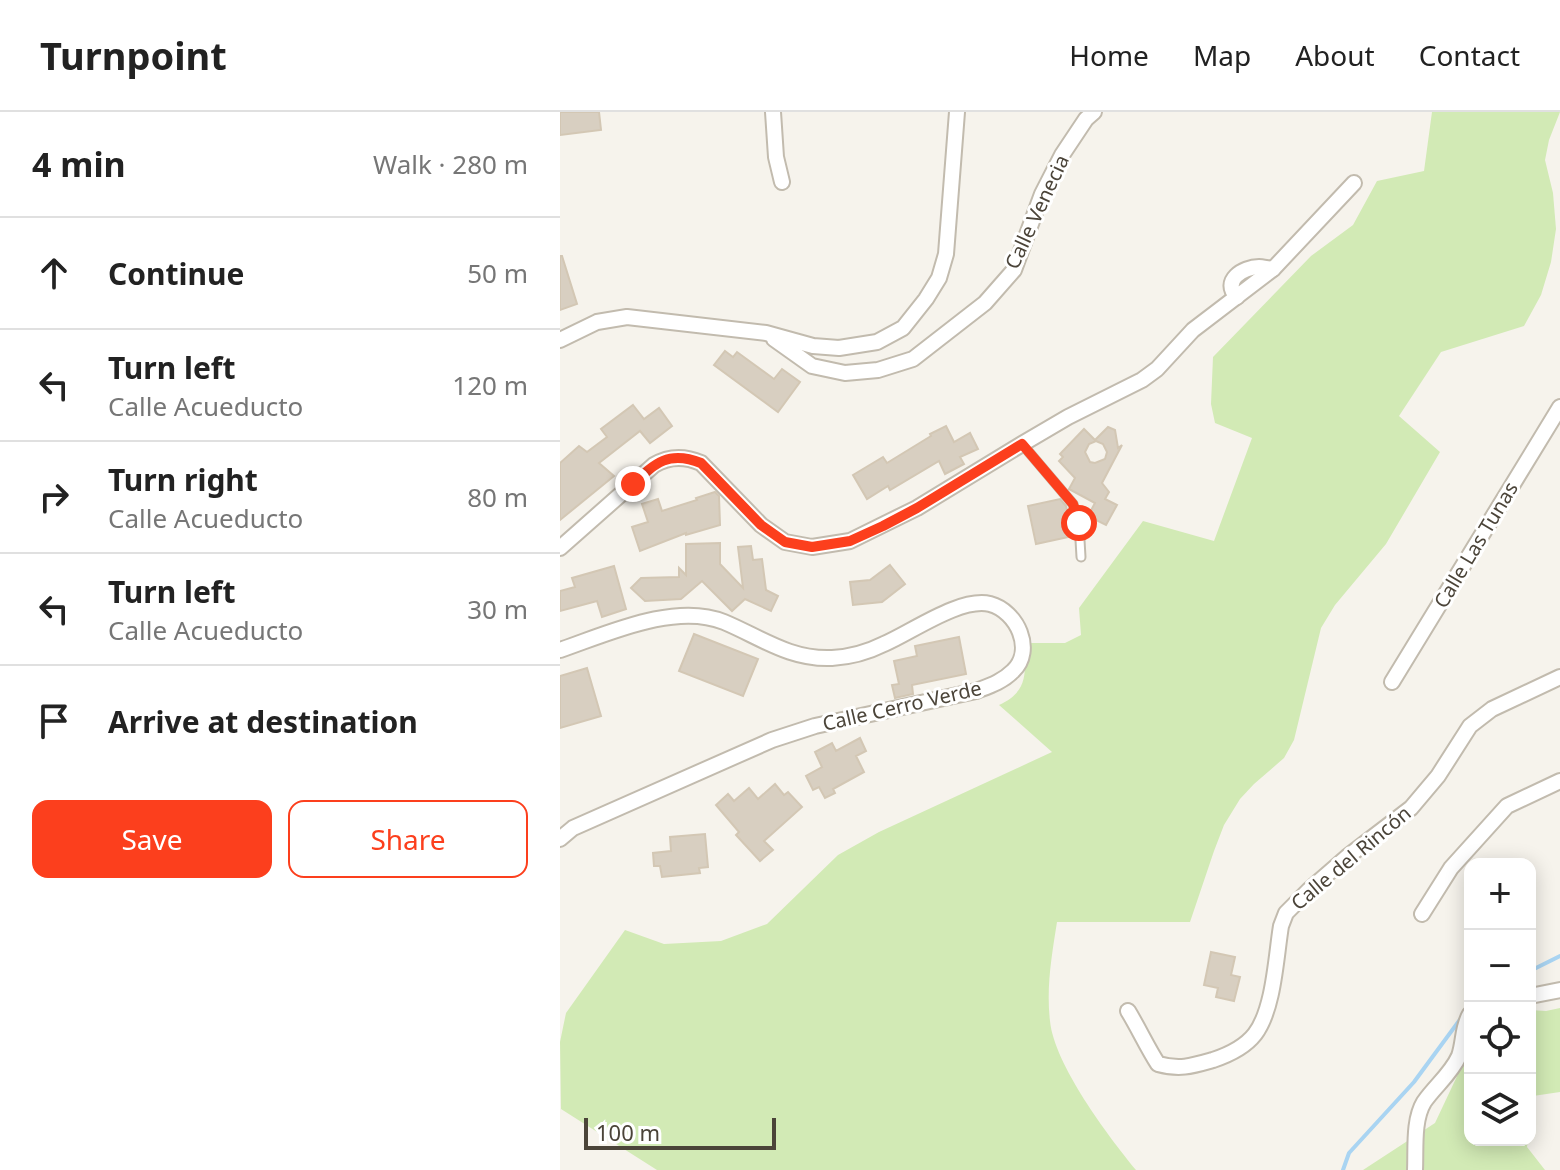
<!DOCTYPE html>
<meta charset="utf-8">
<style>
body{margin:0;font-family:"Noto Sans",sans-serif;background:#f6f6f6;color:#222}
.controls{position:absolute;right:24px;bottom:24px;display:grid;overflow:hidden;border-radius:16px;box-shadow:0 4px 20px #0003}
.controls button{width:72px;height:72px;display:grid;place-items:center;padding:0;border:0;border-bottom:2px solid #e0e0e0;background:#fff;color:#222;font:40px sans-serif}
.scale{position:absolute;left:24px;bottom:20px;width:192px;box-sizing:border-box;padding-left:8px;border:4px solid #4b4439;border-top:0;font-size:22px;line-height:28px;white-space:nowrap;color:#4b4439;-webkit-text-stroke:6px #fff;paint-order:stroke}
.stop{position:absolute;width:24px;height:24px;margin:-18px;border:6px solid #fc3f1d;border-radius:50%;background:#fff}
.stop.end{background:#fc3f1d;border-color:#fff;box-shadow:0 2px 8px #0008}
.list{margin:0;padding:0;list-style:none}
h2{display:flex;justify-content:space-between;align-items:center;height:104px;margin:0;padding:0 32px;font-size:34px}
h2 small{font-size:26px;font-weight:400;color:#767676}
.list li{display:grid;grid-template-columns:52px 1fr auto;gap:24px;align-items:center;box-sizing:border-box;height:112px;padding:0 32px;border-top:2px solid #e0e0e0}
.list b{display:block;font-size:30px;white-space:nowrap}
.list p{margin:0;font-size:26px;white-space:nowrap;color:#767676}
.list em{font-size:26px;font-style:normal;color:#767676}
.actions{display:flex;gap:16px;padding:24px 32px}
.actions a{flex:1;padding:18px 0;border:2px solid #fc3f1d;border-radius:16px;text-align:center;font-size:28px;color:#fc3f1d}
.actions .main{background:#fc3f1d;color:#fff}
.icon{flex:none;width:44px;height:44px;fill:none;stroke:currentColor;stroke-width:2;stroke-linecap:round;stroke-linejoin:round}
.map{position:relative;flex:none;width:1000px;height:1058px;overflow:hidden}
header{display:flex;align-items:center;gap:48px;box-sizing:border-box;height:112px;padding:0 40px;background:#fff;border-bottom:2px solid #e0e0e0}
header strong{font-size:38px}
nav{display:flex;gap:44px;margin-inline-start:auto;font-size:28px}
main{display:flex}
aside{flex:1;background:#fff}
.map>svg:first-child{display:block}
</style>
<header>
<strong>Turnpoint</strong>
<nav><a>Home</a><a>Map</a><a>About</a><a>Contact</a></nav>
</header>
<main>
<aside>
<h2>4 min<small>Walk · 280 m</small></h2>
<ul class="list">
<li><svg class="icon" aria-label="ahead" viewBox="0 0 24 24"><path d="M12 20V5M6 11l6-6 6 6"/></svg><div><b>Continue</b></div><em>50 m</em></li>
<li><svg class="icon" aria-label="left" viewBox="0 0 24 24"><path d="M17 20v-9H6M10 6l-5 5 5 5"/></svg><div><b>Turn left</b><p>Calle Acueducto</p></div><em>120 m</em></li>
<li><svg class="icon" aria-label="right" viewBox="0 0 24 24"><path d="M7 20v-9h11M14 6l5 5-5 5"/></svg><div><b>Turn right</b><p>Calle Acueducto</p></div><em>80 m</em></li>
<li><svg class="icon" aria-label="left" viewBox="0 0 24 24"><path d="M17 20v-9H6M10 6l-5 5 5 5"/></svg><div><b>Turn left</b><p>Calle Acueducto</p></div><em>30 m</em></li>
<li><svg class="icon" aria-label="arrive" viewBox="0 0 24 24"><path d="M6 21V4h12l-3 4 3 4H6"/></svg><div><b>Arrive at destination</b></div></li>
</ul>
<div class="actions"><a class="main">Save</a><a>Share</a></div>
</aside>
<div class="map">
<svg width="1000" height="1058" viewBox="0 0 1000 1058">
<rect width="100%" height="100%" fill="#f6f3ec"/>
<g fill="#d2eab5">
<path d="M872 0H1000L989 28 985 48 993 81 996 117 991 150 981 183 964 214 881 240 839 304 880 340 826 432 775 493 761 516 734 628 724 646 694 672 680 687 664 713 654 739 630 810H497C492 842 486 875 490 909 494 952 548 1024 576 1058H97L1 997 0 930 6 901 65 818 104 832 161 829 207 812 278 743 319 720 492 640 439 593C469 579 465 561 465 531H505L521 523 519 496 583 409 654 429 692 326 655 311 651 292 653 245 751 144 793 113 817 69 864 59Z"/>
<path d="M1000 896V980L973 984 970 1008V898L986 899Z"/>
<path d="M910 930V1028H968L967 1035 985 1058H803L875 1011 907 943Z"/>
</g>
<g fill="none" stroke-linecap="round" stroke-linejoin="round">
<g stroke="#a9d4f2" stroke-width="4">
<path d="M970 859 1000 844"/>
<path d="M783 1058 789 1041 854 970 910 894"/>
</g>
</g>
<g fill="#d8cfc1" stroke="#d3c7b4" stroke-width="2" fill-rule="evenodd">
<path d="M0 0H39L41 18 0 23Z"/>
<path d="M0 144H2L17 192 0 198Z"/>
<path d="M165 239 173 245 177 240 214 267 222 257 240 270 218 300 154 253Z"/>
<path d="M73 293 84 307 99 296 112 314 90 331 80 319 39 351 54 364 0 408V351L19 334 27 340 47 325 41 317Z"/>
<path d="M386 314 394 330 410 321 418 337 400 345 404 352 385 362 379 349 330 378 328 374 307 387 293 363 323 345 327 351 371 324 370 322Z"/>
<path d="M548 315 555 318 558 336 562 333 542 371 549 380 545 387 557 393 546 413 528 404 535 391 509 377 515 366 499 349 503 345 500 342 524 317 535 328ZM536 329 543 332 547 340 545 347 535 351 530 350 525 340 529 332Z"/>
<path d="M155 380 159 384 160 413 126 423V421L80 439 72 415 88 410 82 392 98 387 102 399 137 388 136 386Z"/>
<path d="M500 387 506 394 513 424 476 432 468 394Z"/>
<path d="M160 431V452L183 476 178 435 191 434 193 448 202 447 206 478 218 484 211 499 185 487 172 499 142 469 121 487 85 489 71 476 81 466 119 465V456L126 463V432Z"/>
<path d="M330 453 345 472 322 490 293 493 290 470 310 468Z"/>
<path d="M54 454 66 497 42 505 37 489 0 499V479L15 475 12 466Z"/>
<path d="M134 522 198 547 183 584 119 559Z"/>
<path d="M399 525 406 562 352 573 353 582 335 586 332 573 339 572 334 549 357 544 355 534Z"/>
<path d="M27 556 41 604 0 616V564Z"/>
<path d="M300 626 306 639 296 644 304 660 273 677 275 681 265 686 259 675 253 678 246 664 262 655 255 640 272 631 276 639Z"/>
<path d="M215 672 224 683 228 680 242 695 204 729 213 738 200 749 176 723 179 720 156 693 168 682 174 689 189 676 198 687Z"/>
<path d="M145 722 148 755 139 756 140 761 102 765 100 754H94L93 741 111 739 110 725Z"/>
<path d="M651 840 675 845 671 863 680 865 674 889 656 885 658 876 644 873Z"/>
</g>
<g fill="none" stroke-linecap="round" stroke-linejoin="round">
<g stroke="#c2bbae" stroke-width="11">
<path id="lane" d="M462 332 513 392 519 411 521 445"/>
</g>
<g stroke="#c2bbae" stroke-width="18">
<g id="street">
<path d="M213 0 216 45 222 70"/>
<path d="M677 185C661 169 683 155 699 155 702 155 711 157 713 157"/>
<path d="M214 227 252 254 285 261 318 258 353 247 425 191 454 158 482 82 502 43 526 7 534 0"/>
<path d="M0 228 37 210 67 205 206 221 253 234 279 236 317 230 343 216 366 187 379 166 386 142 397 0"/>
<path d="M0 436 94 353C109 344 125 344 141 351L201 413 225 430 252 435 290 429 357 396 462 332 508 305 582 268 597 257 633 218 713 157 794 71"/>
<path d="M0 538C47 522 115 490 164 510 200 525 230 548 272 546 290 545 308 540 324 532 352 520 400 485 430 492 457 499 475 538 453 559 442 570 429 574 416 579L255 614 212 628 13 716 0 727"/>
<path d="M832 570 1000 295"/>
<path d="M862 802 891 756 947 694 1000 669"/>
<path d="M970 884 1000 878"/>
<path d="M568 899C579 917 587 935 598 952 620 958 632 954 653 948 668 943 685 935 695 922 714 897 716 844 721 814L726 801 749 778 787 745 851 696 878 664 910 614 932 597 1000 565"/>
<path d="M855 1058C856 1037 853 1008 864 990 875 974 891 962 899 944 904 930 902 915 910 902"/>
</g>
</g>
<use href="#lane" stroke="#fff" stroke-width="7"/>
<use href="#street" stroke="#fff" stroke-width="14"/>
</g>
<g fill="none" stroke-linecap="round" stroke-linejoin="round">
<path stroke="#fc3f1d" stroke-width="10" d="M73 372C95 351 109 338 141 351L201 413 225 430 252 435 290 429 323 414 357 396 462 332 513 392 519 411"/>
</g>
<g text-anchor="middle" stroke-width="6" stroke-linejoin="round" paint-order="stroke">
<g font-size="20" fill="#4b4439" stroke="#fff">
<text transform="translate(477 100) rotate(-65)" y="7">Calle Venecia</text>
<text transform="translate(916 433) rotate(-59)" y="7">Calle Las Tunas</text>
<text transform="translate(342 594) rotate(-13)" y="7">Calle Cerro Verde</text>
<text transform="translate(791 746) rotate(-40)" y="7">Calle del Rincón</text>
</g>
</g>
</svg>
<div class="controls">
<button>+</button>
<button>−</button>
<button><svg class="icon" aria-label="locate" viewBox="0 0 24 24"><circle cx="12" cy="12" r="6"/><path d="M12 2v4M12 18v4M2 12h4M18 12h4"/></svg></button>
<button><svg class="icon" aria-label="layers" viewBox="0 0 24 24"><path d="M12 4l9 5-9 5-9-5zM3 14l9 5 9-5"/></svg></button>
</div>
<div class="scale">100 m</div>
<div class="stop" style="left:519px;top:411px"></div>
<div class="stop end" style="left:73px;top:372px"></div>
</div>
</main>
